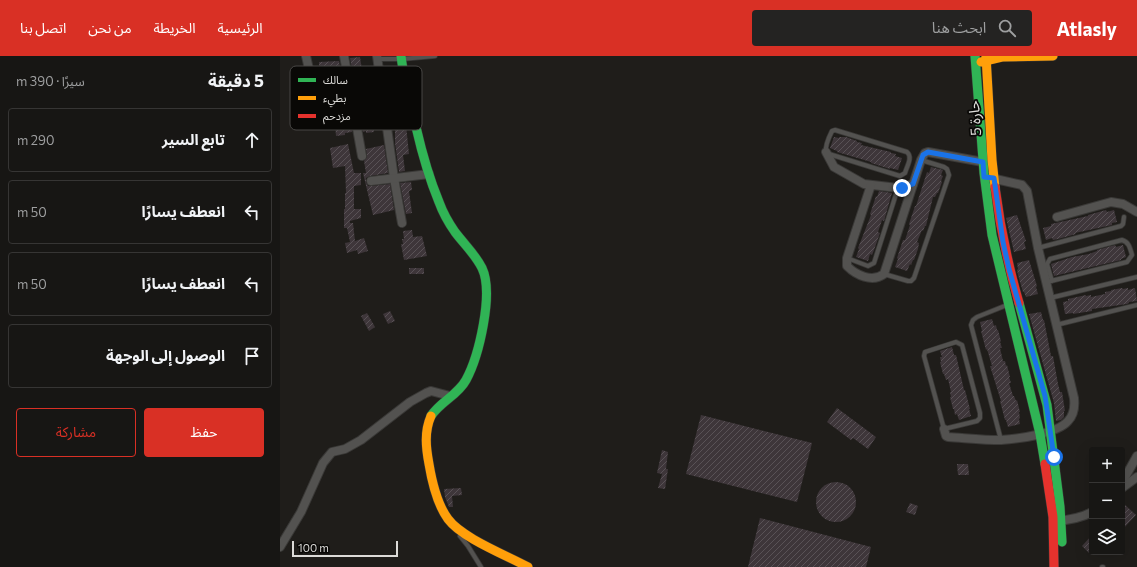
<!DOCTYPE html>
<html lang="ar">
<meta charset="utf-8">
<style>
body{margin:0;font-family:Commissioner,"Noto Sans Arabic",sans-serif;background:#242322;color:#f1f3f6;direction:rtl}
.controls{position:absolute;right:12px;bottom:12px;display:grid;overflow:hidden;border-radius:4px;box-shadow:0 4px 16px #0002}
.controls button{width:36px;height:36px;display:grid;place-items:center;padding:0;border:0;border-bottom:1px solid #363534;background:#171614;color:#f1f3f6;font:20px sans-serif}
.scale{position:absolute;left:12px;bottom:10px;width:106px;box-sizing:border-box;padding-left:4px;border:2px solid #dcdbd8;border-top:0;font-size:11px;line-height:14px;white-space:nowrap;color:#dcdbd8;-webkit-text-stroke:3px #090806;paint-order:stroke}
.stop{position:absolute;width:12px;height:12px;margin:-9px;border:3px solid #1a73e8;border-radius:50%;background:#fff}
.stop.end{background:#1a73e8;border-color:#fff;box-shadow:0 1px 4px #0008}
.list{margin:0;padding:0;list-style:none}
h2{display:flex;justify-content:space-between;align-items:center;height:52px;margin:0;padding:0 16px;font-size:17px}
h2 small{font-size:13px;font-weight:400;color:#9e9fa0}
.list li{display:grid;grid-template-columns:26px 1fr auto;gap:12px;align-items:center;box-sizing:border-box;height:64px;margin:0 8px 8px;padding:0 8px;border:1px solid #363534;border-radius:4px}
.list b{display:block;font-size:15px;white-space:nowrap}
.list em{font-size:13px;font-style:normal;color:#9e9fa0}
.actions{display:flex;gap:8px;padding:12px 16px}
.actions a{flex:1;padding:9px 0;border:1px solid #d93025;border-radius:4px;text-align:center;font-size:14px;color:#d93025}
.actions .main{background:#d93025;color:#fff}
.icon{flex:none;width:22px;height:22px;fill:none;stroke:currentColor;stroke-width:2;stroke-linecap:round;stroke-linejoin:round}
.map{position:relative;flex:none;width:857px;height:511px;overflow:hidden;direction:ltr}
header{display:flex;align-items:center;gap:24px;box-sizing:border-box;height:56px;padding:0 20px;background:#d93025;color:#fff}
header strong{font-size:19px}
nav{display:flex;gap:22px;margin-inline-start:auto;font-size:14px}
.search{width:280px;height:36px;background:#242322;display:flex;align-items:center;gap:10px;box-sizing:border-box;padding:0 14px;border-radius:4px;color:#9e9fa0;font-size:15px}
main{display:flex}
aside{flex:1;background:#171614}
.map>svg:first-child{display:block}
</style>
<header>
<strong>Atlasly</strong>
<div class="search"><svg class="icon" aria-label="search" viewBox="0 0 24 24"><circle cx="10" cy="10" r="6"/><path d="M15 15l6 6"/></svg>ابحث هنا</div>
<nav><a>الرئيسية</a><a>الخريطة</a><a>من نحن</a><a>اتصل بنا</a></nav>
</header>
<main>
<div class="map">
<svg width="857" height="511" viewBox="0 0 857 511">
<defs>
<pattern id="building-hatch" width="6" height="6" patternUnits="userSpaceOnUse"><rect width="6" height="6" fill="#3e363a"/><path d="M-1 1l2-2M0 6l6-6M5 7l2-2" fill="none" stroke="#595256"/></pattern>
</defs>
<rect width="100%" height="100%" fill="#1f1d1a"/>
<g fill="url(#building-hatch)">
<path d="M80 1 82 14 93 12 96 36 87 37 90 49 98 48 101 71H93L94 76 86 77V75L83 76 70 2Z"/>
<path d="M58 5H59L67 49 61 51 62 56H59L52 53V52L47 51 46 35H40L37 24H40L39 6Z"/>
<path d="M119 45 123 69H126L129 98 123 99 125 115 119 116 115 87V69L112 70 109 46Z"/>
<path d="M55 67 71 68 72 76 65 77V79L56 80Z"/>
<path d="M554 81 559 82V81H566L577 85V86L582 87 581 89 611 96V97L616 98 615 100 622 102 618 114 610 112V113L591 107V106L557 96V95L550 92Z"/>
<path d="M68 88 74 117H81V129L74 130V153H81V162L70 165V167H73L75 185 84 182 88 195 78 198 77 194 67 197 65 187 70 186 67 172H64V153H65V137H66L65 110 53 112 50 92Z"/>
<path d="M104 89 108 117 90 120 86 122V126L88 130H91L110 128 114 154 93 159 83 117H86L84 105 87 101 86 93Z"/>
<path d="M651 111 663 114 661 119 663 120 661 125 662 126 658 137H657L655 141H653L646 170H645L643 175 642 174 637 186 639 187 638 193 634 204H633L631 209 630 208 627 215 615 211 618 203 617 202 623 184H625L630 169 629 168 635 150H636L647 116 649 117Z"/>
<path d="M131 126 132 134 129 135 132 157 126 158 120 127Z"/>
<path d="M599 135 612 137 604 165 602 164 598 176 600 177 594 194 592 199 590 198 588 205 576 201 579 193 578 192 591 159 590 158 596 140 597 141Z"/>
<path d="M826 154 827 156 834 154 837 166 832 167V169L795 177 796 178 778 183 773 184 772 182 766 184 763 172 771 170V168L808 160V159Z"/>
<path d="M737 159 746 185 744 186 746 193 734 196 726 162Z"/>
<path d="M132 174 133 181 142 180 147 200 124 204 121 188H123L122 183H124L123 175Z"/>
<path d="M835 189 836 191 843 189 846 201 841 203V204L774 220 771 208 792 201 809 198 817 195V194Z"/>
<path d="M749 204 757 230 756 231 758 238 746 241 744 236H743L738 219 737 214 738 213 737 207Z"/>
<rect x="129" y="212" width="15" height="6"/>
<path d="M842 232 843 233 848 232V234L855 232 857 245 849 246V247L847 248 812 253V255L793 258V257L785 258 783 246 788 245V243L806 239V240L811 239V241L825 238V236L831 235V234Z"/>
<path d="M110 255 115 265 108 268 103 258Z"/>
<path d="M761 256 763 264H764L771 300H773L778 328 780 336H782L785 355H784V361L781 364 776 365 774 347 749 258Z"/>
<path d="M87 257 95 271 89 275 81 260Z"/>
<path d="M712 263 714 270 716 269 717 274H718L721 285 720 286 722 292H720L723 305H725L726 310 727 309 730 321H729L731 327H729L733 340H734L736 345 737 344 740 356H739L740 362 739 363 740 368 728 371 726 364H725L720 345H721L710 310H712L707 293 706 294 701 275H702L700 266Z"/>
<path d="M672 291 674 299H676L684 334H685L690 353H689L691 360 679 364 677 358 675 359 674 353H673L670 341H671L670 336H671L668 323 666 324 664 318H663L660 306H661L660 301H662L660 295Z"/>
<path d="M557 352 596 381 588 393 573 382 571 384 547 366Z"/>
<path d="M421 359 532 387 517 446 406 418Z"/>
<path d="M382 394 388 396 386 413H388L385 433 378 432 382 418 377 417Z"/>
<path d="M677 408H688L689 419H678Z"/>
<circle cx="556" cy="446" r="20"/>
<path d="M181 432 182 439 172 440 173 451H169L165 441 164 433Z"/>
<path d="M842 446 856 459 842 474Z"/>
<path d="M630 447 638 450 635 459 626 456Z"/>
<path d="M480 462 591 491 586 511H468Z"/>
<path d="M812 479V494L809 497 802 490Z"/>
</g>
<g fill="none" stroke-linecap="round" stroke-linejoin="round">
<g stroke="#3a3937" stroke-width="5.5">
<g id="lane">
<path d="M97 3H122L155 0"/>
<path d="M555 74 627 96C633 101 627 110 625 117L620 120 549 98 546 96C545 90 549 81 552 75Z"/>
<path d="M758 192 841 170 843 168 844 161"/>
<path d="M567 202 588 210 594 207 618 132"/>
<path d="M604 218 628 225H631L634 222 669 119 667 113 664 111 641 104"/>
<path d="M767 226 847 206 852 199C850 192 849 186 842 184L770 203 767 208 772 225"/>
<path d="M770 242 857 221"/>
<path d="M776 269 857 249"/>
<path d="M676 286 682 289 700 357V362L697 365 664 373 644 300 645 296Z"/>
<path d="M721 384 691 269 693 264 697 261 727 249"/>
<path d="M180 480 188 490 201 511"/>
<path d="M822 511H823"/>
</g>
</g>
<g stroke="#3a3937" stroke-width="10">
<g id="street">
<path d="M26 0 38 53 58 62 75 60"/>
<path d="M64 0 82 100"/>
<path d="M97 0 114 122 122 167"/>
<path d="M546 96 554 111 584 128 618 132 633 128"/>
<path d="M91 125 149 118"/>
<path d="M591 129 567 202V210C576 219 592 227 604 218L641 104 645 97 648 96 703 106"/>
<path d="M777 161 831 146 843 148 857 156"/>
<path d="M664 373 666 380 668 381C685 382 703 384 721 384 737 383 777 378 788 365 794 359 795 351 794 342L758 192 747 135 742 129 711 122"/>
<path d="M842 431 844 423 857 400"/>
<path d="M842 432 857 421"/>
<path d="M776 465C789 464 801 462 812 456"/>
<path d="M0 491 21 456 43 407 52 396 65 393 81 384 130 346 146 337 151 335 170 340"/>
</g>
</g>
<g stroke="#3a3937" stroke-width="10">
<g id="fast">
<path d="M121 0C124 24 130 48 136 71 142 97 149 122 159 146 163 157 168 166 175 176 184 188 195 198 202 212 214 237 199 300 186 324 178 339 160 346 151 360"/>
<path d="M695 0 704 117 712 179 760 378 765 408"/>
<path d="M739 247 767 349 780 451 782 486"/>
</g>
</g>
<g stroke="#3a3937" stroke-width="10">
<g id="slow">
<path d="M706 0 712 104 715 131"/>
<path d="M701 6 722 1 773 0"/>
<path d="M151 360C144 376 146 392 149 408 152 426 157 448 168 463 182 482 226 499 248 511"/>
</g>
</g>
<g stroke="#3a3937" stroke-width="10">
<g id="jam">
<path d="M715 131C720 170 728 209 739 247"/>
<path d="M765 408 773 461 774 511"/>
</g>
</g>
<use href="#lane" stroke="#535250" stroke-width="4"/>
<use href="#street" stroke="#535250" stroke-width="8"/>
<use href="#fast" stroke="#30b455" stroke-width="9"/>
<use href="#slow" stroke="#ff9f0a" stroke-width="9"/>
<use href="#jam" stroke="#e5322d" stroke-width="9"/>
</g>
<g fill="none" stroke-linecap="round" stroke-linejoin="round">
<path stroke="#1a73e8" stroke-width="5" d="M622 132 633 128 643 99 648 96 703 106 704 121 714 122 723 186 729 213 765 340 774 401"/>
</g>
<g text-anchor="middle" stroke-width="3.5" stroke-linejoin="round" paint-order="stroke">
<g font-size="15" fill="#dcdbd8" stroke="#090806">
<text transform="translate(695 62) rotate(-94)" y="5">حارة 5</text>
</g>
</g>
<rect x="10" y="10" width="132" height="64" rx="6" fill="#090806" stroke="#484745" stroke-width="1"/>
<rect x="18" y="22" width="18" height="4" fill="#30b455"/>
<rect x="18" y="40" width="18" height="4" fill="#ff9f0a"/>
<rect x="18" y="58" width="18" height="4" fill="#e5322d"/>
<g font-size="11" fill="#dcdbd8">
<text x="43" y="28">سالك</text>
<text x="43" y="46">بطيء</text>
<text x="43" y="64">مزدحم</text>
</g>
</svg>
<div class="controls">
<button>+</button>
<button>−</button>
<button><svg class="icon" aria-label="layers" viewBox="0 0 24 24"><path d="M12 4l9 5-9 5-9-5zM3 14l9 5 9-5"/></svg></button>
</div>
<div class="scale">100 m</div>
<div class="stop" style="left:774px;top:401px"></div>
<div class="stop end" style="left:622px;top:132px"></div>
</div>
<aside>
<h2>5 دقيقة<small>سيرًا · 390 m</small></h2>
<ul class="list">
<li><svg class="icon" aria-label="ahead" viewBox="0 0 24 24"><path d="M12 20V5M6 11l6-6 6 6"/></svg><div><b>تابع السير</b></div><em>290 m</em></li>
<li><svg class="icon" aria-label="left" viewBox="0 0 24 24"><path d="M17 20v-9H6M10 6l-5 5 5 5"/></svg><div><b>انعطف يسارًا</b></div><em>50 m</em></li>
<li><svg class="icon" aria-label="left" viewBox="0 0 24 24"><path d="M17 20v-9H6M10 6l-5 5 5 5"/></svg><div><b>انعطف يسارًا</b></div><em>50 m</em></li>
<li><svg class="icon" aria-label="arrive" viewBox="0 0 24 24"><path d="M6 21V4h12l-3 4 3 4H6"/></svg><div><b>الوصول إلى الوجهة</b></div></li>
</ul>
<div class="actions"><a class="main">حفظ</a><a>مشاركة</a></div>
</aside>
</main>
